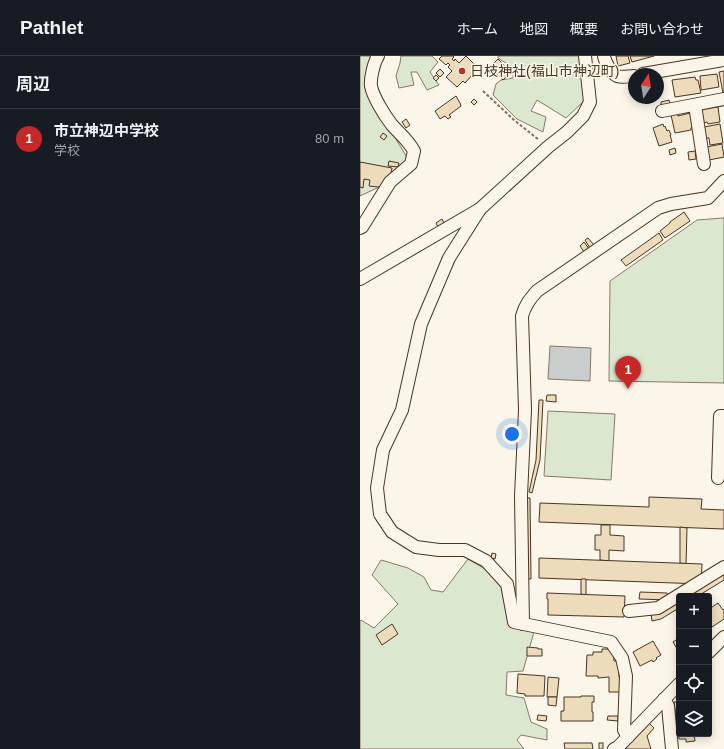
<!DOCTYPE html>
<html lang="ja">
<meta charset="utf-8">
<style>
body{margin:0;font-family:Helvetica,"Noto Sans JP",sans-serif;background:#242831;color:#f1f3f6}
.controls{position:absolute;right:12px;bottom:12px;display:grid;overflow:hidden;border-radius:4px;box-shadow:0 2px 10px #0003}
.controls button{width:36px;height:36px;display:grid;place-items:center;padding:0;border:0;border-bottom:1px solid #363941;background:#171b24;color:#f1f3f6;font:20px sans-serif}
.compass{position:absolute;left:268px;top:12px;width:36px;height:36px;border-radius:50%;background:#171b24;box-shadow:0 2px 10px #0003;rotate:12deg}
.you{position:absolute;left:152px;top:378px;width:14px;height:14px;margin:-10px;border:3px solid #fff;border-radius:50%;background:#1a73e8;box-shadow:0 0 0 6px #1a73e833}
.badge{display:grid;place-items:center;width:26px;height:26px;border-radius:50%;background:#c62828;color:#fff;font-size:13px;font-weight:700}
.pin{position:absolute;translate:-50% -33px;filter:drop-shadow(0 1px 2px #0008)}
.pin::after{content:'';position:absolute;top:21px;width:14px;height:12px;background:inherit;clip-path:polygon(0 0,100% 0,50% 100%)}
.list{margin:0;padding:0;list-style:none}
h2{display:flex;justify-content:space-between;align-items:center;height:52px;margin:0;padding:0 16px;font-size:17px}
h2 small{font-size:13px;font-weight:400;color:#9ea1a6}
.list li{display:grid;grid-template-columns:26px 1fr auto;gap:12px;align-items:center;box-sizing:border-box;height:60px;padding:0 16px;border-top:1px solid #363941}
.list b{display:block;font-size:15px;white-space:nowrap}
.list p{margin:0;font-size:13px;white-space:nowrap;color:#9ea1a6}
.list em{font-size:13px;font-style:normal;color:#9ea1a6}
.icon{flex:none;width:22px;height:22px;fill:none;stroke:currentColor;stroke-width:2;stroke-linecap:round;stroke-linejoin:round}
.map{position:relative;flex:none;width:364px;height:693px;overflow:hidden}
header{display:flex;align-items:center;gap:24px;box-sizing:border-box;height:56px;padding:0 20px;background:#171b24;border-bottom:1px solid #363941}
header strong{font-size:19px}
nav{display:flex;gap:22px;margin-inline-start:auto;font-size:14px}
main{display:flex}
aside{flex:1;background:#171b24}
.map>svg:first-child{display:block}
</style>
<header>
<strong>Pathlet</strong>
<nav><a>ホーム</a><a>地図</a><a>概要</a><a>お問い合わせ</a></nav>
</header>
<main>
<aside>
<h2>周辺<small></small></h2>
<ul class="list">
<li><span class="badge">1</span><div><b>市立神辺中学校</b><p>学校</p></div><em>80 m</em></li>
</ul>
</aside>
<div class="map">
<svg width="364" height="693" viewBox="0 0 364 693">
<rect width="100%" height="100%" fill="#fbf6e9"/>
<g fill="#dce7d0" stroke="#887966">
<path d="M0 0H14L9 8 28 70 51 108 30 126 0 140Z"/>
<path d="M41 0H72L78 6 70 16 79 29 67 34 57 16H51L54 29 39 32 36 20 40 7Z"/>
<path d="M138 0H222L226 43 206 62 177 44 171 55 186 61 183 76 157 63 133 39 136 28 141 24 153 22 154 12 138 2Z"/>
<path d="M363 162H364V327L249 325 250 225 337 164Z"/>
<path d="M188 355 255 358 251 424 184 420Z"/>
<path d="M108 503 127 514 144 530 174 576 163 615 147 616 146 639 164 642 171 666 187 673V684L161 679 157 684 164 693H0V565L1 564 14 572 38 548 12 519 21 504 48 512 64 521 71 534 83 536Z"/>
</g>
<path fill="#c9cecd" stroke="#887966" d="M190 290 231 292 230 325 188 323Z"/>
<g fill="#ecdcbc" stroke="#4a3520">
<path d="M82 0H93L94 1 92 3 94 5 95 3 99 7 106 0 116 10 111 17 113 18 105 27 103 25 97 31 86 21 92 15 88 11 90 9 88 7 86 9 79 3Z"/>
<path d="M256 0H268L270 7 258 10Z"/>
<path d="M270 0H294L272 6Z"/>
<path d="M138 3 151 16 143 24 130 11Z"/>
<path d="M80 13 84 17 80 21 76 17Z"/>
<path d="M364 15V37H363L359 16Z"/>
<path d="M357 18 359 31 341 34 340 20Z"/>
<path d="M76 19 79 22 76 25 73 22Z"/>
<path d="M335 21 336 24H338L341 37 315 41 312 24Z"/>
<path d="M96 40 100 47 101 50 89 59 91 61 88 63 85 60 80 63 75 55Z"/>
<path d="M114 43 117 46 114 49 111 46Z"/>
<path d="M309 44 310 48 301 49V46Z"/>
<path d="M354 50V51H358L360 66 348 68 347 66 343 67 341 54H343L342 52Z"/>
<path d="M317 57 318 60 330 57 333 71 331 72V74L315 77 311 59Z"/>
<path d="M46 63 50 69 46 72 42 66Z"/>
<path d="M303 68 304 71 305 70 307 75 309 74 311 79H310L312 86 299 90 293 72Z"/>
<path d="M360 68 363 87 350 89 349 82H346L344 71Z"/>
<path d="M23 77 27 80 24 84 20 81Z"/>
<path d="M362 88 364 101 349 104 346 91Z"/>
<path d="M315 92 316 97 310 99 309 94Z"/>
<path d="M335 95 336 103 329 104 328 96Z"/>
<path d="M29 105 39 107 38 111 28 110Z"/>
<path d="M0 106 32 112 29 128 28 132 9 130 10 124 4 123 3 132 0 131Z"/>
<path d="M324 156 330 165 305 182 300 175 310 167V166Z"/>
<path d="M82 163 84 167 78 171 76 167Z"/>
<path d="M299 177 303 184 266 210 261 204Z"/>
<path d="M228 182 234 189 230 192 225 184Z"/>
<path d="M224 186 229 193 224 196 220 190Z"/>
<path d="M187 339H196V346L186 345Z"/>
<path d="M179 344H183L180 404 172 437 169 436 176 404Z"/>
<path d="M289 441 342 443 341 453 364 454V473L179 466 180 447 289 451Z"/>
<path d="M167 442H170L171 523H168Z"/>
<path d="M241 469H250V479L264 480V495L249 494V505L240 504V494H235V479H241Z"/>
<path d="M320 471 327 472 326 508 320 507Z"/>
<path d="M132 497 136 498 135 503 131 502Z"/>
<path d="M179 502 342 508 341 528 179 522Z"/>
<path d="M364 517V524L338 540H326Z"/>
<path d="M221 523H226V539L221 538Z"/>
<path d="M280 536 307 537 308 544 279 543Z"/>
<path d="M187 537 265 540 264 561 188 559V543H187Z"/>
<path d="M319 545V552L301 563 292 565 291 558Z"/>
<path d="M358 547 363 554 364 553V563L349 573V553Z"/>
<path d="M32 568 38 578 22 589 16 579Z"/>
<path d="M319 582V596L313 586Z"/>
<path d="M293 585 301 599 296 602 297 603 293 606 292 604 280 610 273 596Z"/>
<path d="M167 591 178 592V593H182V600H167Z"/>
<path d="M242 593H253L254 605H259V621H261L260 636H249V621L238 622V620H226L227 599H233V596H242Z"/>
<path d="M158 618 185 620 184 640H165V638L157 637Z"/>
<path d="M188 621 199 622 197 641H187Z"/>
<path d="M221 640H234V646H232V656H233V665H201V655H204V641H221Z"/>
<path d="M188 641H197L196 650 188 649Z"/>
<path d="M314 646H319V661H316Z"/>
<path d="M178 659 187 660 186 665 177 664Z"/>
<path d="M248 660H258V665L247 664Z"/>
<path d="M289 667 294 672 287 680 291 693H267L266 690Z"/>
<path d="M319 672V678H334L335 685 326 686V683H319L318 673Z"/>
<path d="M204 687H232L233 693H205Z"/>
<rect x="239" y="687" width="4" height="6"/>
</g>
<g fill="none" stroke-linecap="round" stroke-linejoin="round">
<g stroke="#4a3520" stroke-width="14">
<g id="minor">
<path d="M244 0C245 6 251 17 257 20 262 22 269 20 274 20"/>
<path d="M283 18 364 4"/>
<path d="M335 49 344 108"/>
<path d="M302 55 364 43"/>
<path d="M120 153 89 202 61 268 42 354 23 394 17 432 20 458 32 476 56 491 79 494H105L126 505 147 528 154 566 251 586 262 602 266 620 264 674 268 681"/>
<path d="M0 172 2 171 30 126 51 108 54 95C48 84 40 78 32 69 25 60 13 41 11 30 10 23 14 6 18 0"/>
<path d="M0 223 120 153 188 91 207 76 223 60 230 46 225 0"/>
<path d="M358 422 360 360H364"/>
<path d="M269 555 298 552 364 511"/>
<path d="M163 568 161 440 165 354 162 260C165 249 170 243 177 235L298 152 311 148 348 142 364 125"/>
<path d="M349 596 364 581"/>
<path d="M304 643 308 650 312 693"/>
<path d="M254 693 258 691 319 628"/>
</g>
</g>
<path stroke="#7f6f5c" stroke-width="2" stroke-dasharray="3 2" stroke-linecap="butt" d="M123 35 154 64 179 84"/>
<use href="#minor" stroke="#fbf6e9" stroke-width="12"/>
</g>
<circle fill="#c62828" stroke="#fbf6e9" stroke-width="1.5" cx="102" cy="15" r="4"/>
<g text-anchor="middle" stroke-width="3" stroke-linejoin="round" paint-order="stroke">
<g font-size="14" fill="#4a3520" stroke="#fbf6e9" text-anchor="start">
<text x="110" y="20">日枝神社(福山市神辺町)</text>
</g>
</g>
</svg>
<div class="controls">
<button>+</button>
<button>−</button>
<button><svg class="icon" aria-label="locate" viewBox="0 0 24 24"><circle cx="12" cy="12" r="6"/><path d="M12 2v4M12 18v4M2 12h4M18 12h4"/></svg></button>
<button><svg class="icon" aria-label="layers" viewBox="0 0 24 24"><path d="M12 4l9 5-9 5-9-5zM3 14l9 5 9-5"/></svg></button>
</div>
<svg class="compass" viewBox="-18 -18 36 36"><path d="M0-13l5 13h-10z" fill="#e53935"/><path d="M0 13l5-13h-10z" fill="#9ea1a6"/></svg>
<div class="you"></div>
<div class="pin badge" style="left:268px;top:333px">1</div>
</div>
</main>
